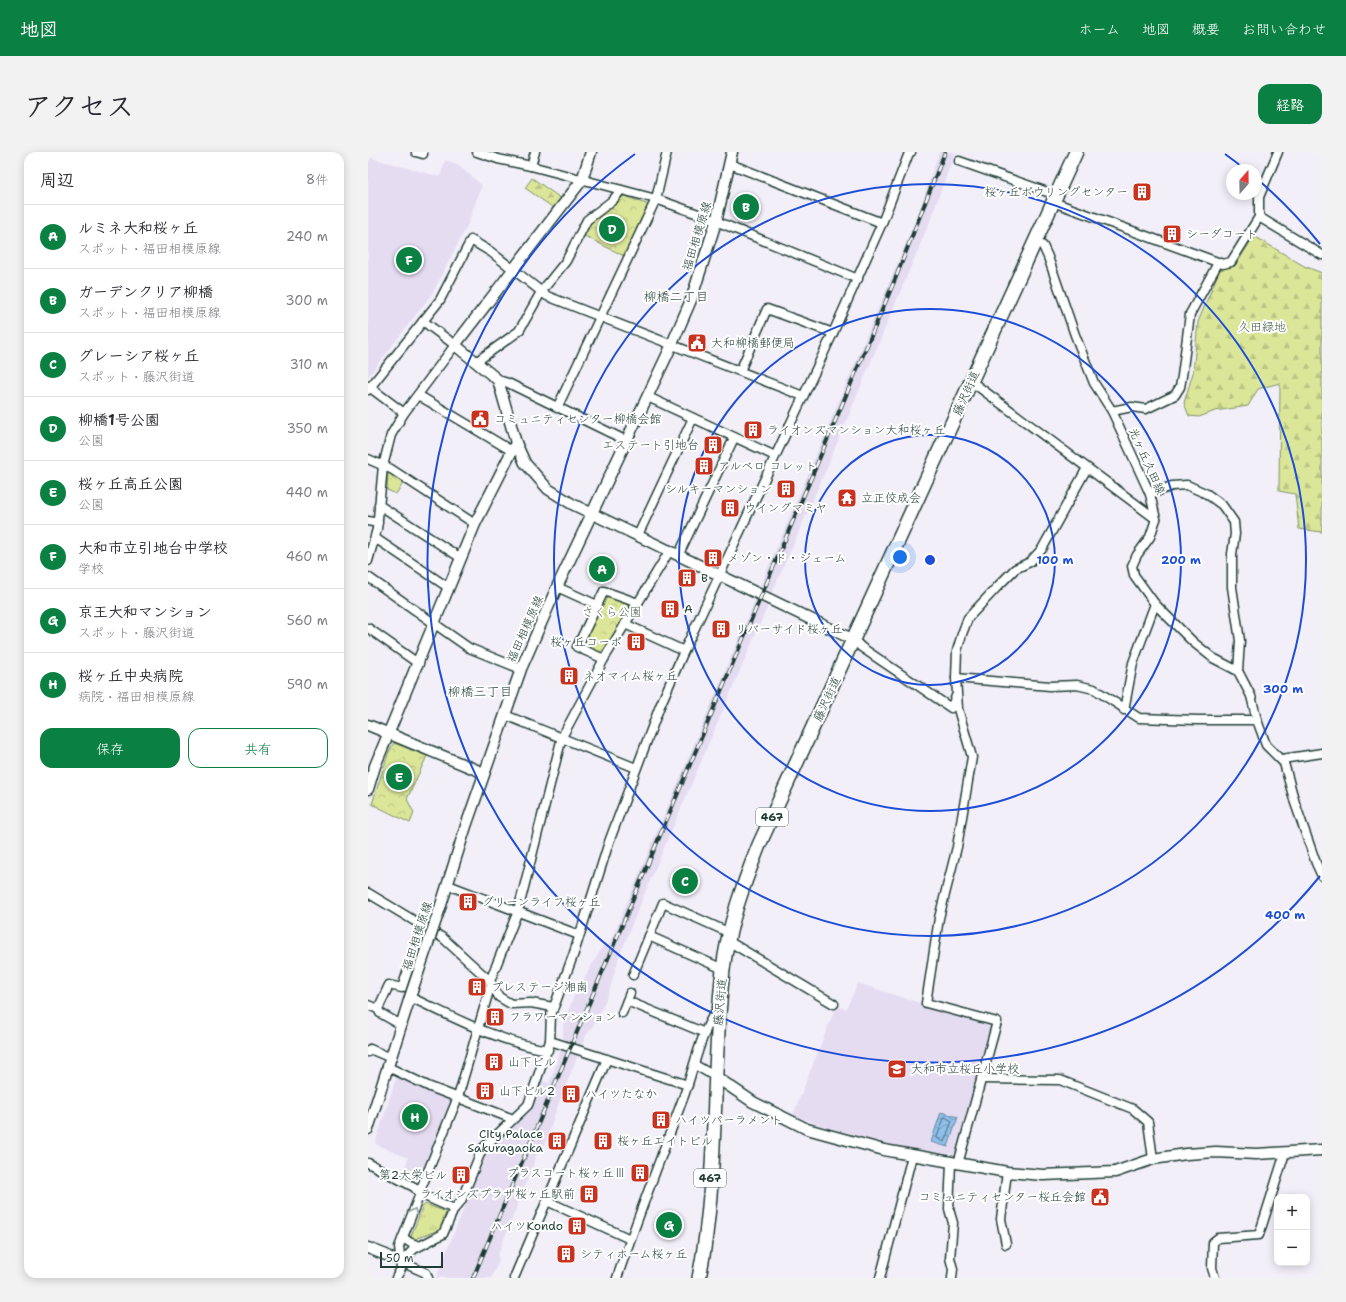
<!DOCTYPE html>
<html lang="ja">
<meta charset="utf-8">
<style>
body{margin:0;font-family:"Shantell Sans","Klee One",sans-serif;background:#f2f2f3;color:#2b2b33}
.controls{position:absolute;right:12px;bottom:12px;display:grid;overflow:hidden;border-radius:8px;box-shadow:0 2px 10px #0003}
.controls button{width:36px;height:36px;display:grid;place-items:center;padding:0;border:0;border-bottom:1px solid #e1e1e2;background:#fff;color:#2b2b33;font:20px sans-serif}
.compass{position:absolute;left:858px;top:12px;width:36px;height:36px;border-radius:50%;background:#fff;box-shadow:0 2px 10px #0003;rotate:20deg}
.scale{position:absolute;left:12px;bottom:10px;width:63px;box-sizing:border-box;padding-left:4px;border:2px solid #1f3d34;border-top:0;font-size:11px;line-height:14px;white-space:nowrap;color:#1f3d34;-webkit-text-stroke:3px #fff;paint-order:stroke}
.you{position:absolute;left:532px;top:405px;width:14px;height:14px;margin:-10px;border:3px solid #fff;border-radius:50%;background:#1a73e8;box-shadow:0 0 0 6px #1a73e833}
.badge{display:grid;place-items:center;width:26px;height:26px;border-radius:50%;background:#0b8043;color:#fff;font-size:13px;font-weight:700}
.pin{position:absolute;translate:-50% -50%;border:2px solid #fff;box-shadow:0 1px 4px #0006}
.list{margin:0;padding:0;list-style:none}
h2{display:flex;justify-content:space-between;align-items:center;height:52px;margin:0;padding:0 16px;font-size:17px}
h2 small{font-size:13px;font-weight:400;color:#7c7c81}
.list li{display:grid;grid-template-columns:26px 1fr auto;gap:12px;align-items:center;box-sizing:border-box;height:64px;padding:0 16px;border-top:1px solid #e1e1e2}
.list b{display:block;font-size:15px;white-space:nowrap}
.list p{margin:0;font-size:13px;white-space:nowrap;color:#7c7c81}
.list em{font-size:13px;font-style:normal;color:#7c7c81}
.actions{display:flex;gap:8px;padding:12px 16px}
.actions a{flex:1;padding:9px 0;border:1px solid #0b8043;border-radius:12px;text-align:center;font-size:14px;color:#0b8043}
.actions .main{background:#0b8043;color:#fff}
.map{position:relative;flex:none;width:954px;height:1126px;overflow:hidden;border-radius:12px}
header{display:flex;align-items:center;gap:24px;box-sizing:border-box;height:56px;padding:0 20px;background:#0b8043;color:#fff}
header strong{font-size:19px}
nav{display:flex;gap:22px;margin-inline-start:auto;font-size:14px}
.intro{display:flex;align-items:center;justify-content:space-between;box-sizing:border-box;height:96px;padding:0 24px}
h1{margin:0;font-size:28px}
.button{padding:10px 18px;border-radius:12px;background:#0b8043;color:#fff;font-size:14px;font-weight:700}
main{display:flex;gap:24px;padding:0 24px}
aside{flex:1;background:#fff;border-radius:12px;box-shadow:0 2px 10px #0003}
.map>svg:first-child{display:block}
</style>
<header>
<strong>地図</strong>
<nav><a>ホーム</a><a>地図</a><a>概要</a><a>お問い合わせ</a></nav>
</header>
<div class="intro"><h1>アクセス</h1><a class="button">経路</a></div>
<main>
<aside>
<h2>周辺<small>8件</small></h2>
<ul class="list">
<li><span class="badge">A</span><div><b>ルミネ大和桜ヶ丘</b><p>スポット · 福田相模原線</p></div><em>240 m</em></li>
<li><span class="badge">B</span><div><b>ガーデンクリア柳橋</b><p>スポット · 福田相模原線</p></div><em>300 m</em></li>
<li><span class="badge">C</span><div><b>グレーシア桜ヶ丘</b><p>スポット · 藤沢街道</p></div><em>310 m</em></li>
<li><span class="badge">D</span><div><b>柳橋1号公園</b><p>公園</p></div><em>350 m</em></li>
<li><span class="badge">E</span><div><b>桜ヶ丘高丘公園</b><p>公園</p></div><em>440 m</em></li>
<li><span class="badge">F</span><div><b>大和市立引地台中学校</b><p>学校</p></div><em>460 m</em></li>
<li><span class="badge">G</span><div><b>京王大和マンション</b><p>スポット · 藤沢街道</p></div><em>560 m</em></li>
<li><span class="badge">H</span><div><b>桜ヶ丘中央病院</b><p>病院 · 福田相模原線</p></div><em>590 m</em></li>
</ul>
<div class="actions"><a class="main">保存</a><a>共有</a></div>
</aside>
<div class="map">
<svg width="954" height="1126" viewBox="0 0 954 1126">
<defs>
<pattern id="grass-tufts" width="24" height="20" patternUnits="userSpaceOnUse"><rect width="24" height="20" fill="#dbe699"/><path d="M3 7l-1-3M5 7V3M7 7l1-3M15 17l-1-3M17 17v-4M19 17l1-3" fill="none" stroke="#bcc684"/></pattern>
<pattern id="forest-firs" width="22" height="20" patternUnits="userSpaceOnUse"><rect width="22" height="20" fill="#dbe699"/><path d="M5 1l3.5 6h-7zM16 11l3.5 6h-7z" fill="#bcc684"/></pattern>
<pattern id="park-crowns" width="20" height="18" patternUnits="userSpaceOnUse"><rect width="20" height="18" fill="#dbe699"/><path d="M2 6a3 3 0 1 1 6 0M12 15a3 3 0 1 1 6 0" fill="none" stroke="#bcc684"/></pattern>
<pattern id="water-waves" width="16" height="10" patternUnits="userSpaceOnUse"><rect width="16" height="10" fill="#8fbfea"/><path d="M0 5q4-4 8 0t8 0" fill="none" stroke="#749cbe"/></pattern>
</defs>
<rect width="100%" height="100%" fill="#f3eff9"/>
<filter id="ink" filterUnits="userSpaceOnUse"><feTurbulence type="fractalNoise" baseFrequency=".025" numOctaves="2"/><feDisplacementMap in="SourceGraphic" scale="8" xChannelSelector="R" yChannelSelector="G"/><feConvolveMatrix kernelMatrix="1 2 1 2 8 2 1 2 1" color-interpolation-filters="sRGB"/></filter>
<g filter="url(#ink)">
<g fill="#e5dcf2">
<path d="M571 0H587L562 69 457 320 404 441 392 435 549 65Z"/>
<path d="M0 5 72 25 77 8 87 11 114 33 99 74 64 142 0 225Z"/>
<path d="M388 446 401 451 278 738 251 805 240 843 228 869 216 887 213 896 195 890V872L206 844 236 792 241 793Z"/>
<path d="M490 831 558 853 628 871 590 1003 538 996 505 988 452 973 425 963 468 854 478 857Z"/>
<path d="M193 898 210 903 187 961 174 1001 170 1000 129 1105 132 1106 123 1126H68L119 998 161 960 174 929 181 931Z"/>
<path d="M29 923 58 938 82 946 84 950 54 1023 37 1016 40 1006 7 992Z"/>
</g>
<path fill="url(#grass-tufts)" stroke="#7d9266" d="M58 1052 78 1060 73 1077 47 1087 44 1086 43 1084 55 1054Z"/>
<g fill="url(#forest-firs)" stroke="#7d9266">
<path d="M164 26 194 47 187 57 157 36Z"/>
<path d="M886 84 936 114 954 121V380L931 377 927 342 911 339 912 231 890 237 880 254 847 259 831 265 821 264 816 251 825 221 830 170 852 117 867 114Z"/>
</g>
<g fill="url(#park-crowns)" stroke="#7d9266">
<path d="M256 44 281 53 256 104 215 83 222 70Z"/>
<path d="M20 319 36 330 28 342 19 338Z"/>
<path d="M238 443 263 453 235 503 214 493Z"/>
<path d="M26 591 59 604 39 647 46 661 42 671 4 652 21 599Z"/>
</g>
<path fill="url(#water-waves)" stroke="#628ba1" d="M573 960 590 965 580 995 563 990Z"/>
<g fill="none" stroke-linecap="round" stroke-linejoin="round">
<path stroke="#4c717d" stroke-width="1" d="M577 965 584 969 576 990 569 986Z"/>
<g stroke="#1f3d34" stroke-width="11">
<g id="minor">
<path d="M48 0 55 2"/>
<path d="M109 0 130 7 163 14 288 47 333 63 490 127"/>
<path d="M591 9 688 43"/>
<path d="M362 12 514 71"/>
<path d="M163 14 167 0"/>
<path d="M685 50 855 112 863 110 891 65V45L910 0"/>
<path d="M891 65 954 103"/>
<path d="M668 89 675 94 680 105 707 183 726 231 744 259 782 342 788 367 782 385 769 403 764 414 766 423 787 452 825 490 845 506 870 519 883 544 889 568 898 593 916 611 927 651 948 711 954 724"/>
<path d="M108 210 151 179 173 140 198 109 219 68 245 48 253 38"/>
<path d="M372 219 399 157 465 181"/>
<path d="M130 228 140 231 259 289"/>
<path d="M604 230 788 367"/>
<path d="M0 234 36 261"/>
<path d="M0 238 72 148 103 88 123 100 179 144 435 244"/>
<path d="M50 243 144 299"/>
<path d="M280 245 407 304"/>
<path d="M189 256 288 47 299 0"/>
<path d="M744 259 764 255 778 257 807 243 812 235 814 224 822 162 850 111"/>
<path d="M0 307 23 317 107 372"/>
<path d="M782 342 804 334 819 333 839 342 854 353 866 370 867 382 864 402V435L872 489 870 519"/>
<path d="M11 353 93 406"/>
<path d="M0 369 10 371"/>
<path d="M270 383 325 266"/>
<path d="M7 386 81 436"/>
<path d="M311 402 366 286"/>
<path d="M0 409 9 377 15 314 23 283 36 261 87 193 55 169"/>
<path d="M0 425 101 496 153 517"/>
<path d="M189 435 229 453"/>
<path d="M257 472 316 499"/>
<path d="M0 476 51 512"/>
<path d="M486 488 493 495 583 556 588 544"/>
<path d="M236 507 209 495 236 439 270 451"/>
<path d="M588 526 682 534 709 533 726 537 771 566 829 568H889"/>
<path d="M756 558 765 511 787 452"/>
<path d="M137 563 268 616"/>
<path d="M914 607 954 601"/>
<path d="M80 733 211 783"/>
<path d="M0 741 75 786 122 829 131 845 143 852 163 851 185 855"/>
<path d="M281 784 355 817"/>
<path d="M360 789 466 852"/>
<path d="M265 823 295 751 362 781"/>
<path d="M122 829 150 759 194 585 236 507 302 398"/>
<path d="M42 845C87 866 131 890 180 898"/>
<path d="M259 849 337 881"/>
<path d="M0 853 10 857 12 861 33 873"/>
<path d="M10 857 21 833 34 836 55 773"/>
<path d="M254 861 262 841"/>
<path d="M182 889 320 933"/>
<path d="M0 900 2 897 23 906"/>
<path d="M327 913 348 925"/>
<path d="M20 915 62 935 145 967"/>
<path d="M613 927 692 928 765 957 780 970 785 1007"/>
<path d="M0 1011 46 1035 52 1042"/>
<path d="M583 1011 581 1057 585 1071 582 1106 585 1117 584 1126"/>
<path d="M590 1012 629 870 558 851 571 766 589 695 604 605 590 557 588 526 589 499 594 482 600 466 631 433 647 417 662 410 674 397 719 316"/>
<path d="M52 1042 54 1034 90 945 123 832"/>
<path d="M179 1049 262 1087"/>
<path d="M35 1085 41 1090 51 1094"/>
<path d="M638 1092 633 1067 639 1020"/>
<path d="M18 1103 58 1121 60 1126"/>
<path d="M33 1110 46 1097 75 1082 86 1057 93 1049 114 997 160 953 182 889 183 863 206 801 241 690 292 554 316 499 465 181 514 71 541 1 543 0"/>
<path d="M28 1126 33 1117 31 1095 52 1042 86 1057"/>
<path d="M146 1126 239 907"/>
<path d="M249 1126C270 1064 294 1003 317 941 327 912 333 879 351 854"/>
<path d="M512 1126 544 1004"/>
<path d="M847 1126 844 1116 845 1090 850 1086 891 1083 917 1001"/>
</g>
</g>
<g stroke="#1f3d34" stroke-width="13">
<g id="tertiary">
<path d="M223 0 214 28 87 193 130 228 148 291 157 311 180 337 204 352 486 488"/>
<path d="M0 573 116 621"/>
<path d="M0 637 7 614 107 372 148 291"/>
<path d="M73 753 98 674 153 517 189 435 301 199 323 148 348 70 364 0"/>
<path d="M348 925 385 950 439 977 516 998 639 1020 675 1023 747 1020 785 1007 818 1002 848 1000 888 1002 954 998"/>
<path d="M0 977 44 839"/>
<path d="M0 1096 18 1103"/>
</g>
</g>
<g stroke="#1f3d34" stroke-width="16">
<path id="trunk" d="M331 1126C351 1025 343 920 355 818 360 774 375 733 391 693L708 0"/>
</g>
<use href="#minor" stroke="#fff" stroke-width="8"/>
<use href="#tertiary" stroke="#fff" stroke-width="10"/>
<use href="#trunk" stroke="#fff" stroke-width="13"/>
<g stroke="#1f3d34" stroke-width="4">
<path id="rail" d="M105 1126 528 125 577 0"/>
</g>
<use href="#rail" stroke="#fff" stroke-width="2.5" stroke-dasharray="8" stroke-linecap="butt"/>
<g stroke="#1f3d34" stroke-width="13" stroke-linecap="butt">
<path id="tertiary-bridge" d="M44 839 73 753"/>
</g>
<use href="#tertiary-bridge" stroke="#fff" stroke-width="10"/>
</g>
<defs><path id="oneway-chevron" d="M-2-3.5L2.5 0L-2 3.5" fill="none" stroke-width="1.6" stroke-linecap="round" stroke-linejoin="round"/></defs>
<use stroke="#8f9e9a" href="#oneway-chevron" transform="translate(46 1059) rotate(-68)"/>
</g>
<g fill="none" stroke="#1d4ed8" stroke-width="2">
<circle cx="562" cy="408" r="125"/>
<circle cx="562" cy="408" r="251"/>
<circle cx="562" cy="408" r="376"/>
<path d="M952 724A502 502 0 1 1 267 2M857 2A502 502 0 0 1 878 18M888 26A502 502 0 0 1 952 92"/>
</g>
<defs>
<g id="building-square" transform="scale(1)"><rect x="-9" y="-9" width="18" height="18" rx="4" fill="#c8321e" stroke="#fff"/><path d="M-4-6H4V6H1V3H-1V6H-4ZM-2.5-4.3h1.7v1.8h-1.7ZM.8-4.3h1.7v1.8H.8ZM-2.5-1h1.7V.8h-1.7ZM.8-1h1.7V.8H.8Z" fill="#fff"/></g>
<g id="civic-square" transform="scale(1)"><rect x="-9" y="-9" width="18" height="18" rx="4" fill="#c8321e" stroke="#fff"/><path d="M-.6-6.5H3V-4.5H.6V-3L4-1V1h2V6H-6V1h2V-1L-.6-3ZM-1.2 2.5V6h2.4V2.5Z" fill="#fff"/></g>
<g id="temple-square" transform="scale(1)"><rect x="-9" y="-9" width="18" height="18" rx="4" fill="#c8321e" stroke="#fff"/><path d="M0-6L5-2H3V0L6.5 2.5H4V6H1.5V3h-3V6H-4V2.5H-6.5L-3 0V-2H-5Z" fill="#fff"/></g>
<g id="school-square" transform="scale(1)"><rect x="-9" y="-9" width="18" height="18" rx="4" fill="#c8321e" stroke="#fff"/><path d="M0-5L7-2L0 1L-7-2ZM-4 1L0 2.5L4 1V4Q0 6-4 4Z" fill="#fff"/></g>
</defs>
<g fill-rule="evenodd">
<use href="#building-square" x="774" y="40"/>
<use href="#building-square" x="804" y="82"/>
<use href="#civic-square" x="329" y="191"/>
<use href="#civic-square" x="112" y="267"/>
<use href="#building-square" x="385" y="278"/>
<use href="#building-square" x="345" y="293"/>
<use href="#building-square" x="336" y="314"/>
<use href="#building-square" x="418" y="337"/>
<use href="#temple-square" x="479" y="346"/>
<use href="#building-square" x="362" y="356"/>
<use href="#building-square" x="345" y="406"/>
<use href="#building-square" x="319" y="426"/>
<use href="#building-square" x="302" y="457"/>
<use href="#building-square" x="353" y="477"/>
<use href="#building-square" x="268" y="490"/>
<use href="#building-square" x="201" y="524"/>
<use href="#building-square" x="100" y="750"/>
<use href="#building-square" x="109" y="835"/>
<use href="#building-square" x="127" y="865"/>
<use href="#building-square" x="126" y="910"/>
<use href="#school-square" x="529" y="917"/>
<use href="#building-square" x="117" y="939"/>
<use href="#building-square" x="203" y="942"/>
<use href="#building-square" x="293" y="968"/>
<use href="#building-square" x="189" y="989"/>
<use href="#building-square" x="235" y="989"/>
<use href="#building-square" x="272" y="1021"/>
<use href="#building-square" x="93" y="1023"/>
<use href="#building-square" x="221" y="1042"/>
<use href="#civic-square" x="732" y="1045"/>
<use href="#building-square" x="209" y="1074"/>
<use href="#building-square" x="198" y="1102"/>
</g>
<g text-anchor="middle" stroke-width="4" stroke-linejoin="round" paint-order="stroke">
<g fill="#fff" stroke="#627771" stroke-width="1">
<rect x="388" y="656" width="32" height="18" rx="3"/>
<rect x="326" y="1017" width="32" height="18" rx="3"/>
</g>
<g font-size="11" font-weight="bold" fill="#1f3d34">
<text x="404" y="669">467</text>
<text x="342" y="1030">467</text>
</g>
<g font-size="12" fill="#1f3d34" stroke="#fff" text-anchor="start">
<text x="760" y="44" text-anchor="end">桜ヶ丘ボウリングセンター</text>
<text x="818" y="86">シーダコート</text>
<text x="343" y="195">大和柳橋郵便局</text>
<text x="126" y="271">コミュニティセンター柳橋会館</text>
<text x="399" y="282">ライオンズマンション大和桜ヶ丘</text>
<text x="331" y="297" text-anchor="end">エステート引地台</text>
<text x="350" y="318">アルベロ コレット</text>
<text x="404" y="341" text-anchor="end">シルキーマンション</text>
<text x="493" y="350">立正佼成会</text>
<text x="376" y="360">ウイングマミヤ</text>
<text x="359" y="410">メゾン・ド・ジェーム</text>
<text x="333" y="430">B</text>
<text x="316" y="461">A</text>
<text x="367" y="481">リバーサイド桜ヶ丘</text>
<text x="254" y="494" text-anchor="end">桜ヶ丘コーポ</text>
<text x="215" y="528">ネオマイム桜ヶ丘</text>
<text x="114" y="754">グリーンライフ桜ヶ丘</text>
<text x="123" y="839">プレステージ湘南</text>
<text x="141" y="869">フラワーマンション</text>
<text x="140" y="914">山下ビル</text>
<text x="543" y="921">大和市立桜丘小学校</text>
<text x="131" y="943">山下ビル2</text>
<text x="217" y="946">ハイツたなか</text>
<text x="307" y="972">ハイツパーラメント</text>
<text x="175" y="986" text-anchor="end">City Palace<tspan x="175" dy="14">Sakuragaoka</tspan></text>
<text x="249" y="993">桜ヶ丘エイトビル</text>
<text x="258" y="1025" text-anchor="end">プラスコート桜ヶ丘Ⅲ</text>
<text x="79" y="1027" text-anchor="end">第2大栄ビル</text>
<text x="207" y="1046" text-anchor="end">ライオンズプラザ桜ヶ丘駅前</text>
<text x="718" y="1049" text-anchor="end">コミュニティセンター桜丘会館</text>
<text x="195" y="1078" text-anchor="end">ハイツKondo</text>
<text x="212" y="1106">シティホーム桜ヶ丘</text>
</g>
<g font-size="12" fill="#1f3d34" stroke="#fff">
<text transform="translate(329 84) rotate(-73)" y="4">福田相模原線</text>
<text transform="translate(598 241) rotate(-66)" y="4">藤沢街道</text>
<text transform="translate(779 309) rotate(66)" y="4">光ヶ丘久田線</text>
<text transform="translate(157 477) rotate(-66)" y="4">福田相模原線</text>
<text transform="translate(459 547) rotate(-65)" y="4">藤沢街道</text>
<text transform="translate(49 784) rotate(-72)" y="4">福田相模原線</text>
<text transform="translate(352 850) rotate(-85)" y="4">藤沢街道</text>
</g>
<g font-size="12" fill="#455f48" stroke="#fff">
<text x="894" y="179">久田緑地</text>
<text x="244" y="464">さくら公園</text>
</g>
<g font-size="13" fill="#1f3d34" stroke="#fff">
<text x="308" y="149">柳橋二丁目</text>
<text x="112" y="544">柳橋三丁目</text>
</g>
</g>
<circle cx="562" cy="408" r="6" fill="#1d4ed8" stroke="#fff" stroke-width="2"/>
<g font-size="12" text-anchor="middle" font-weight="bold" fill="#1d4ed8" stroke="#fff" stroke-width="4" stroke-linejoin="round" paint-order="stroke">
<text x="687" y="412">100 m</text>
<text x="813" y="412">200 m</text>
<text x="915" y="541">300 m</text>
<text x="917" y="767">400 m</text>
</g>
</svg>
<div class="controls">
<button>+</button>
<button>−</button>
</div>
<svg class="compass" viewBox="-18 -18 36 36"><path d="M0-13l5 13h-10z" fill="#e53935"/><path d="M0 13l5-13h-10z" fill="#7c7c81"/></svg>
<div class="scale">50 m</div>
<div class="you"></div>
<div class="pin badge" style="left:234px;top:417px">A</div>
<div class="pin badge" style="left:378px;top:55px">B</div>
<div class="pin badge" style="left:317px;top:729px">C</div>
<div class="pin badge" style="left:244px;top:77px">D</div>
<div class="pin badge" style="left:31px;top:625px">E</div>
<div class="pin badge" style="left:41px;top:108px">F</div>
<div class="pin badge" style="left:301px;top:1073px">G</div>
<div class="pin badge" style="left:47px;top:965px">H</div>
</div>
</main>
